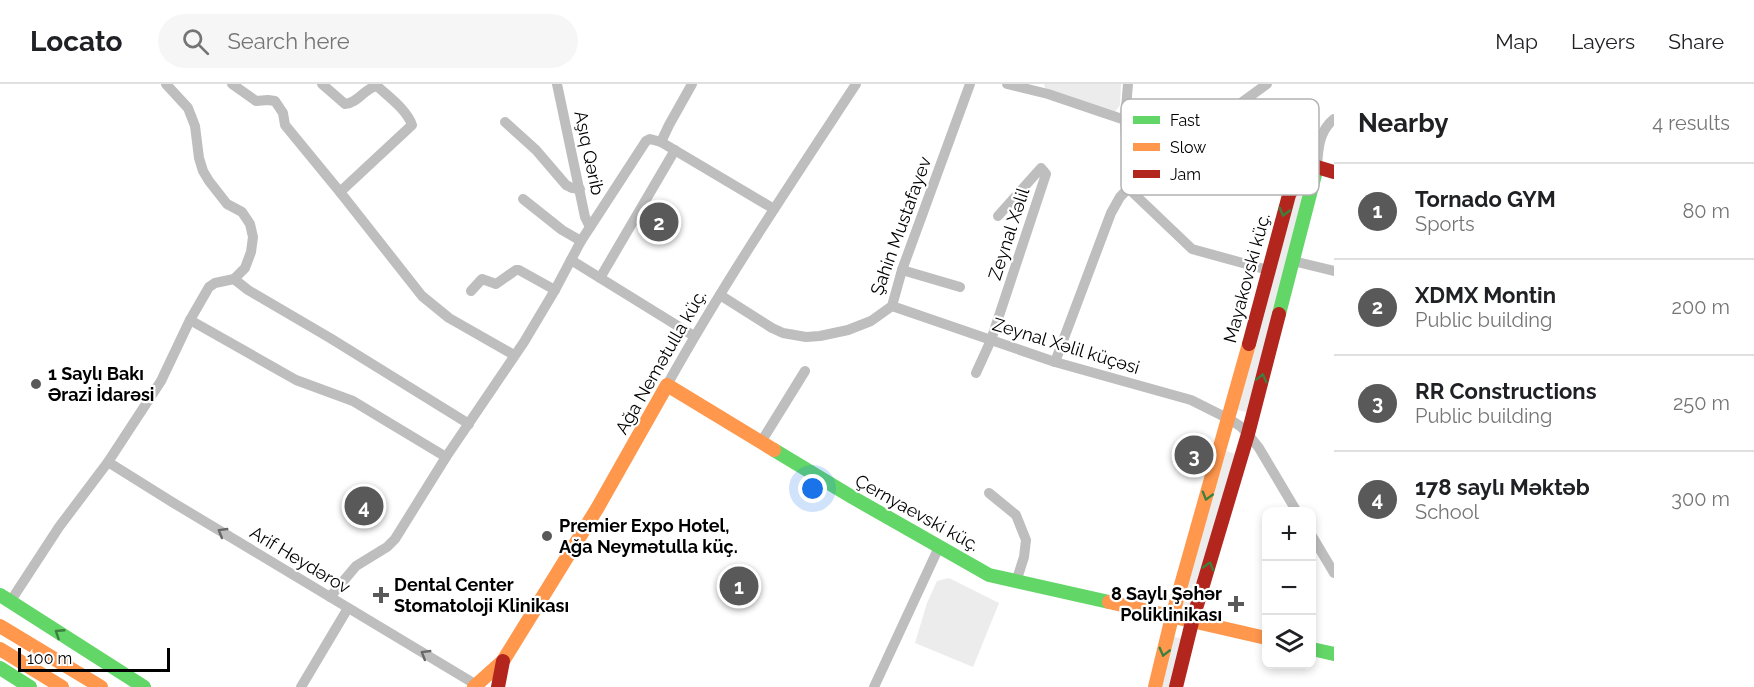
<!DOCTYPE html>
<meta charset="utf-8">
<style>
body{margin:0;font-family:Raleway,sans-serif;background:#f6f6f6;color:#202124}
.controls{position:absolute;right:18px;bottom:18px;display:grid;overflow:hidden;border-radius:12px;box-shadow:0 3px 9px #0003}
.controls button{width:54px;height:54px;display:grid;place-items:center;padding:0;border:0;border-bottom:2px solid #e0e0e0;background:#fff;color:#202124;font:30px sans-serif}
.scale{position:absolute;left:18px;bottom:15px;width:152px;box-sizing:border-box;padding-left:6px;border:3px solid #000;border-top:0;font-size:16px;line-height:21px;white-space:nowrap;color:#000;-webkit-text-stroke:4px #fff;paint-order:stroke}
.you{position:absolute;left:813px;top:405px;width:21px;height:21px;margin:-15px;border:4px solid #fff;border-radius:50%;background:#1a73e8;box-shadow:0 0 0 9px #1a73e833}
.badge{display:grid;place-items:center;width:39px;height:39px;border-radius:50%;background:#595959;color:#fff;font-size:20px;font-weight:700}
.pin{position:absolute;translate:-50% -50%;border:3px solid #fff;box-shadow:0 2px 6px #0006}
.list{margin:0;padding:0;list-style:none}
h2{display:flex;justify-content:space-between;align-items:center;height:78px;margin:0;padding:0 24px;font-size:26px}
h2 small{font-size:20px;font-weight:400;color:#757577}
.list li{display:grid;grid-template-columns:39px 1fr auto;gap:18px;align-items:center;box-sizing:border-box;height:96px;padding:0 24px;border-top:2px solid #e0e0e0}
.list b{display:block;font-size:22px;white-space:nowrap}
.list p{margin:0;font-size:20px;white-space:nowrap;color:#757577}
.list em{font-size:20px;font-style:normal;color:#757577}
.icon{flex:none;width:33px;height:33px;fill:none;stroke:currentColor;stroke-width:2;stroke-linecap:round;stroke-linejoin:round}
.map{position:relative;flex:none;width:1334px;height:603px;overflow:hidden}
header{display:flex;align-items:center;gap:36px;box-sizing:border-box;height:84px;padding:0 30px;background:#fff;border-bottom:2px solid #e0e0e0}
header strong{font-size:28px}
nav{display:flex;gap:33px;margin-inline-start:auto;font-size:21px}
.search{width:420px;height:54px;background:#f6f6f6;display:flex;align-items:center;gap:15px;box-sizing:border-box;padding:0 21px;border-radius:33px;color:#757577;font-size:22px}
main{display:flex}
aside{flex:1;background:#fff}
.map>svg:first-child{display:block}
</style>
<header>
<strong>Locato</strong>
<div class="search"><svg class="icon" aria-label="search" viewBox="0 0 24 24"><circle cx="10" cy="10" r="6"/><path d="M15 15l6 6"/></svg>Search here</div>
<nav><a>Map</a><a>Layers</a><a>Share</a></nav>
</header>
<main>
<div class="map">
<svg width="1334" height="603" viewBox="0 0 1334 603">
<rect width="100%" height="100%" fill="#fff"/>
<g fill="#ececec">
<path d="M1044 0H1121L1120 21 1114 29 1045 5Z"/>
<path d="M1294 110 1304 113 1247 328 1237 326Z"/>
<path d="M1226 367 1236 370 1189 533 1179 530Z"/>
<path d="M949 494 999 519 973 583 915 559 927 519 937 497Z"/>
<path d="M1174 553 1184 555 1171 603H1160Z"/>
</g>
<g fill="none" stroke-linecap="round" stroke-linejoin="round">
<g stroke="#bebebe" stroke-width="10">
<path d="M232 0 256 17 268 16 275 17 283 29 285 41 340 108 422 212 449 234 514 271"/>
<path d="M322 0 345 20C359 19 364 4 377 2 389 13 407 26 412 41L340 108"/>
<path d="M557 0 585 133 590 143"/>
<path d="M1007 0 1048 10 1125 36"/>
<path d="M1128 0 1125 36 1128 104"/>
<path d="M505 38 536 66 566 101 572 104 580 105"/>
<path d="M661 58 669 41 692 0"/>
<path d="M1317 83C1318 65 1319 47 1334 35"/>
<path d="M1128 104 1192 165 1268 186"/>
<path d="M523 115 562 146 581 157"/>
<path d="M571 176 694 252"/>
<path d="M1293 177 1334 187"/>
<path d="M902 186 960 203"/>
<path d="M600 194 675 66"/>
<path d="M234 195 248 206 330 254 469 340"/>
<path d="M471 207 482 195 496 200 516 186H519L555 206"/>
<path d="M720 211 772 244 783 249 806 253 820 252 848 246 871 237 892 222 902 186 970 0"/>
<path d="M892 222 1055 278 1191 316 1229 335 1240 342 1248 350 1259 364 1297 428"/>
<path d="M190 236 296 296 353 317 446 373"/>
<path d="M1055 278 1111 129 1120 113 1139 93 1267 0"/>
<path d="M976 289 991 256 1046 90 1041 84 998 132"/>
<path d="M667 301C725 197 791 99 856 0"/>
<path d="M761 358 805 287"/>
<path d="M108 378 172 418 475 600"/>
<path d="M989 409 1016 431 1026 456 1024 473 1016 498"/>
<path d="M1312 452 1334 489"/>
<path d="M330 513 356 482 387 463 395 455 446 373 524 258 555 206 581 157 646 57 650 55 661 58 774 125"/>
<path d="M10 518 59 443 108 378 161 297 190 236 209 203 215 199 234 195 245 184 251 168 253 153 250 140 242 128 227 120 209 97 203 87 199 74 195 42 188 24 166 0"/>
<path d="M301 603 348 524"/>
<path d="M874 603 939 463"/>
</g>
<g stroke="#63d668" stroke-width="14">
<path d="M1279 230 1317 83"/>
<path d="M774 366 852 413 989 491 1109 518"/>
<path d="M0 511 144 603"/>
<path d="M1312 565 1334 570"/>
<path d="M0 584 30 603"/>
</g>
<g stroke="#ff974d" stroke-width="14">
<path d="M1109 518 1266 554"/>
<path d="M0 542 101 603"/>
<path d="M0 565 62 603"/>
<path d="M474 603 503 577 598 423 667 301 774 366"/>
<path d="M1155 603 1172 533 1249 260"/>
</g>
<g stroke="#b3261e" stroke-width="14">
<path d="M1317 83 1334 88"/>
<path d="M1249 260 1289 111C1296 98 1303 89 1317 83"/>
<path d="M498 603 503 577"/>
<path d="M1176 603 1192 538 1248 350 1279 230"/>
</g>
</g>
<defs><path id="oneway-chevron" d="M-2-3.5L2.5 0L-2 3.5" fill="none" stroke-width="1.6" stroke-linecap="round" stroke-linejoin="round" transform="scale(1.5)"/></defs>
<g stroke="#3b803e">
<use href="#oneway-chevron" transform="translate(1284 128) rotate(105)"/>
<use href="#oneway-chevron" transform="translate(1262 294) rotate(-76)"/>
<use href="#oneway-chevron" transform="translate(1207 412) rotate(106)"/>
<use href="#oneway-chevron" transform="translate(1209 482) rotate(-74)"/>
<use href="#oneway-chevron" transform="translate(59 549) rotate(-147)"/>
<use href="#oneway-chevron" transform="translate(1164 568) rotate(104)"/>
</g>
<g stroke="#686868">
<use href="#oneway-chevron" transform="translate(222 448) rotate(-149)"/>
<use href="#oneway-chevron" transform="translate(425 570) rotate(-149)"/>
</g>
<g fill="#595959" stroke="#fff" stroke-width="2">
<circle cx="36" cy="300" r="6"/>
<circle cx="547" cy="452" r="6"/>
<path d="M378 502h6v6h6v6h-6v6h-6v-6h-6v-6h6z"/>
<path d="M1233 511h6v6h6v6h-6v6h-6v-6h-6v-6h6z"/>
</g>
<g text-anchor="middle" stroke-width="4.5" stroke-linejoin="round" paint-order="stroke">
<g font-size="18" fill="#000" stroke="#fff">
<text transform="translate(589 69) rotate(78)" y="6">Aşıq Qərib</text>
<text transform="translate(901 142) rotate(-70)" y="6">Şahin Mustafayev</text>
<text transform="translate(1009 150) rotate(-72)" y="6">Zeynal Xəlil</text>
<text transform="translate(1247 194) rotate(-75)" y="6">Mayakovski küç.</text>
<text transform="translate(1066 262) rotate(17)" y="6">Zeynal Xəlil küçəsi</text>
<text transform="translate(661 278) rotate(-60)" y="6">Ağa Nemətulla küç.</text>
<text transform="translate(917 429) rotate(29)" y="6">Çernyaevski küç.</text>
<text transform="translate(300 476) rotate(31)" y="6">Arif Heydərov</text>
</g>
<g font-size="18" font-weight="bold" fill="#000" stroke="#fff" text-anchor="start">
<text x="48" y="296">1 Saylı Bakı<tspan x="48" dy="21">Ərazi İdarəsi</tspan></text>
<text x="559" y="448">Premier Expo Hotel,<tspan x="559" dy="21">Ağa Neymətulla küç.</tspan></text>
<text x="394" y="507">Dental Center<tspan x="394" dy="21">Stomatoloji Klinikası</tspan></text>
<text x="1222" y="516" text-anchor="end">8 Saylı Şəhər<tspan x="1222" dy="21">Poliklinikası</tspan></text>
</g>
</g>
<rect x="1121" y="15" width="198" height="96" rx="9" fill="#fff" stroke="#b2b2b2" stroke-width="1.5"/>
<rect x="1133" y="32" width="27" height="8" fill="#63d668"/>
<rect x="1133" y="59" width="27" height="8" fill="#ff974d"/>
<rect x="1133" y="86" width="27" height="8" fill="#b3261e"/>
<g font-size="16" fill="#000">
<text x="1170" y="42">Fast</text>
<text x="1170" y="69">Slow</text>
<text x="1170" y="96">Jam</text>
</g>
</svg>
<div class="controls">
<button>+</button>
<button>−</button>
<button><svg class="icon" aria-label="layers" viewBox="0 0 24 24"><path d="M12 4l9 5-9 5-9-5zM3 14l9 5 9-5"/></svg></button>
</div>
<div class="scale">100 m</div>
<div class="you"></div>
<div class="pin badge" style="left:739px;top:502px">1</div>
<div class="pin badge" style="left:659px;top:138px">2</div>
<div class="pin badge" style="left:1194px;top:371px">3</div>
<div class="pin badge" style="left:364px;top:422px">4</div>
</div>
<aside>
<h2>Nearby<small>4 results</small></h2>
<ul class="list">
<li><span class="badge">1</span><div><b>Tornado GYM</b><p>Sports</p></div><em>80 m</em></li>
<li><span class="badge">2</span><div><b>XDMX Montin</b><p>Public building</p></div><em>200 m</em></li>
<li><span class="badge">3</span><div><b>RR Constructions</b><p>Public building</p></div><em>250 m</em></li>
<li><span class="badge">4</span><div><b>178 saylı Məktəb</b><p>School</p></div><em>300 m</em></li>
</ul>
</aside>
</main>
